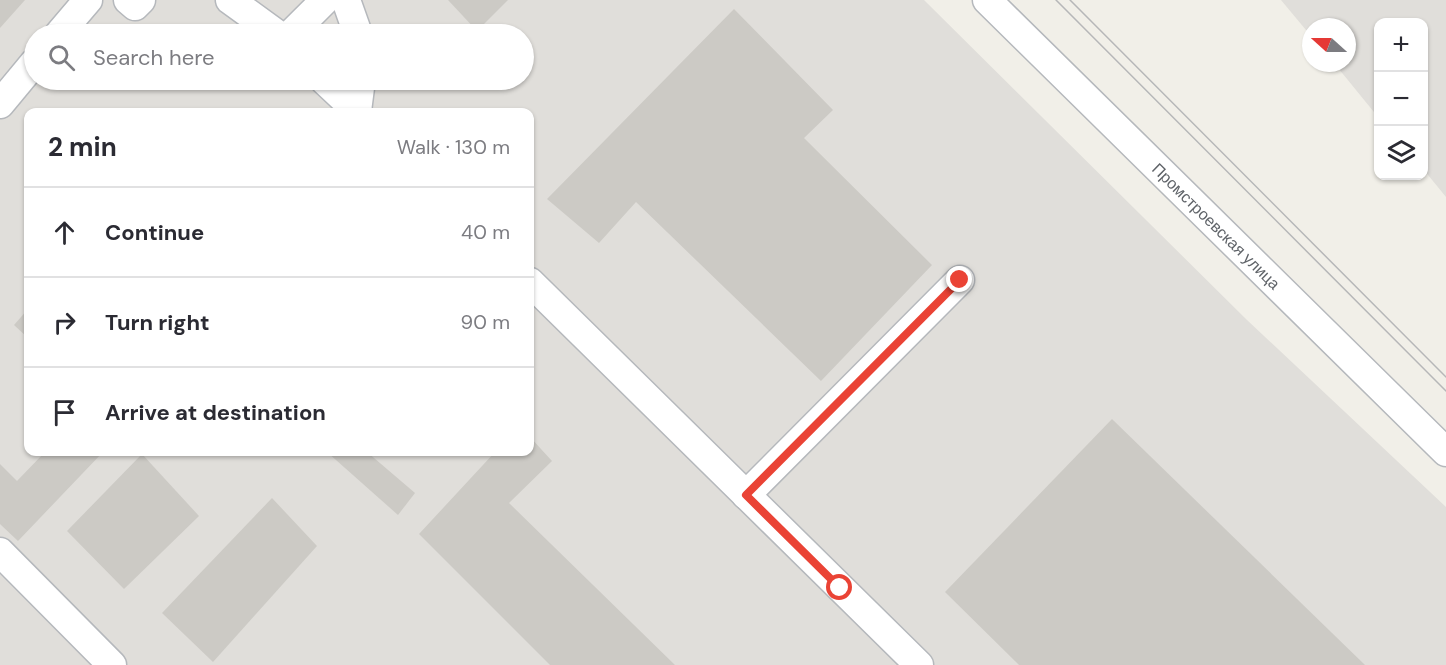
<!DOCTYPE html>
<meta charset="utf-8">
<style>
body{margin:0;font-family:"DM Sans",sans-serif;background:#f2f2f3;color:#2b2b33}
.controls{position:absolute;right:18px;top:18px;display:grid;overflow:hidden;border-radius:12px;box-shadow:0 2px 4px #0004}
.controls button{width:54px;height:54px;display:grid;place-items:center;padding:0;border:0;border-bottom:2px solid #e1e1e2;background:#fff;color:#2b2b33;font:30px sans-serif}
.compass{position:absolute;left:1302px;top:18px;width:54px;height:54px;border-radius:50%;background:#fff;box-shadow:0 2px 4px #0004;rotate:291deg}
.stop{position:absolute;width:18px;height:18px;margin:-14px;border:4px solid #ea4335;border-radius:50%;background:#fff}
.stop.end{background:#ea4335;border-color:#fff;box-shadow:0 2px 6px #0008}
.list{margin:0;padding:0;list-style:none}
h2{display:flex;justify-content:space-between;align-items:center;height:78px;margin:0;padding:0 24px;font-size:26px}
h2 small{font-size:20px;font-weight:400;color:#7c7c81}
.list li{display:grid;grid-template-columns:39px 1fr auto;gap:18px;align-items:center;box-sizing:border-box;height:90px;padding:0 24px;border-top:2px solid #e1e1e2}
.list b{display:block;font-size:22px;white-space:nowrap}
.list em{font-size:20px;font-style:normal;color:#7c7c81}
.icon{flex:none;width:33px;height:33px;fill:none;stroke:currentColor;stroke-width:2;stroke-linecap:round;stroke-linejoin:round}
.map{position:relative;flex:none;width:1446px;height:665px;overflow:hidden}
.search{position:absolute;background:#fff;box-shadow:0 2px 4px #0004;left:24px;top:24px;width:510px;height:66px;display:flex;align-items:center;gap:15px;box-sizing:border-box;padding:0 21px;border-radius:33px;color:#7c7c81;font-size:22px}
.panel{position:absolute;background:#fff;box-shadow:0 2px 4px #0004;left:24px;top:108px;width:510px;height:348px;border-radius:12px}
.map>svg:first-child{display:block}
</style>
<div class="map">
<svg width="1446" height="665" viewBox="0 0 1446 665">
<rect width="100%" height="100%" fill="#f1efe8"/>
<g fill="#e0deda" fill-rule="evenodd">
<path d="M0 0H924L1247 320 1446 507V665H0ZM34 34H524V80H34ZM28 112H530V452H28Z"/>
<path d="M1281 0H1446V197L1424 170V22H1378V117L1334 63H1347V27H1311V36Z"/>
</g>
<g fill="#cccac5">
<path d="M0 0H25L0 28Z"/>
<path d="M448 0H508L477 31Z"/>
<path d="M734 9 833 110 804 138 932 265 821 381 636 202 599 243 547 199Z"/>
<path d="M28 309V338L14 325Z"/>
<path d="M1112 419 1365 665H1019L945 592Z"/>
<path d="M530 437 552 461 509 503 675 665H550L419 534 495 452H530Z"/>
<path d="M45 452H103L18 541 0 524V464L17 481Z"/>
<path d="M327 452H367L415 493 398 515Z"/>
<path d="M142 454 199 516 124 589 67 531Z"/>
<path d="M272 498 317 546 213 662 162 613Z"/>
</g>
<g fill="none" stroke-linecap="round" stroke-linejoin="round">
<g stroke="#b5b8bc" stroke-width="31">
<g id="minor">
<path d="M128 0 135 6 141 0"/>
<path d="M230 0 277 34"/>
<path d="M346 0 358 34"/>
<path id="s1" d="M987 0 1446 452"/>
<path d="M59 34 88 0"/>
<path d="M291 34 325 0"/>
<path d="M324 80 358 112"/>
<path d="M0 104 34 63"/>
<path d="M357 111 361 80"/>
<path d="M530 282 919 665"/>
<path d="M746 495 960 280"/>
<path d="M0 552 112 665"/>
</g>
</g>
<use href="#minor" stroke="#fff" stroke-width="28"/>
<g stroke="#b6b7b8" stroke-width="1.5">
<path d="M1056 0 1446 391"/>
<path d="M1070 0 1446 377"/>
</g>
</g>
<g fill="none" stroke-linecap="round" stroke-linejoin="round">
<path stroke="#ea4335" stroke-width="8" d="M840 588 746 495 960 280"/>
</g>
<g text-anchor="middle" stroke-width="4.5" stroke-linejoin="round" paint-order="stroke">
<g font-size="16" fill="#5f6368" stroke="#fff">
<text dy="6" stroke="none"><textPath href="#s1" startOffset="322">Промстроевская улица</textPath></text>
</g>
</g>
</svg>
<div class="controls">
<button>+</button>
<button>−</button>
<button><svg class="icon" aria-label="layers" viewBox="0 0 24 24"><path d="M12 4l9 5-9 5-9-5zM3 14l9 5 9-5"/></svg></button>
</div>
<svg class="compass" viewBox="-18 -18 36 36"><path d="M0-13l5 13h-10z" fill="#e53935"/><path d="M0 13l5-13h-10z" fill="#7c7c81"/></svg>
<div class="stop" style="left:840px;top:588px"></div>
<div class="stop end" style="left:960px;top:280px"></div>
<div class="search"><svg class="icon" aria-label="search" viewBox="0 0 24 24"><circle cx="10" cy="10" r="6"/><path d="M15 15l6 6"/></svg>Search here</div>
<section class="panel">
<h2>2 min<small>Walk · 130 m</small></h2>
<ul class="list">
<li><svg class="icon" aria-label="ahead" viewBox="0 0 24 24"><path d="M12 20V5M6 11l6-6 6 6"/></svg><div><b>Continue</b></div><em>40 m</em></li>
<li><svg class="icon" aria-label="right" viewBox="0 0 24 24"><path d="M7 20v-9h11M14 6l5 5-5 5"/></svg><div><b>Turn right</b></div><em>90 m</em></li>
<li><svg class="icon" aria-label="arrive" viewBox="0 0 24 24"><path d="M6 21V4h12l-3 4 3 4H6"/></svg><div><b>Arrive at destination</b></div></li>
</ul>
</section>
</div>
